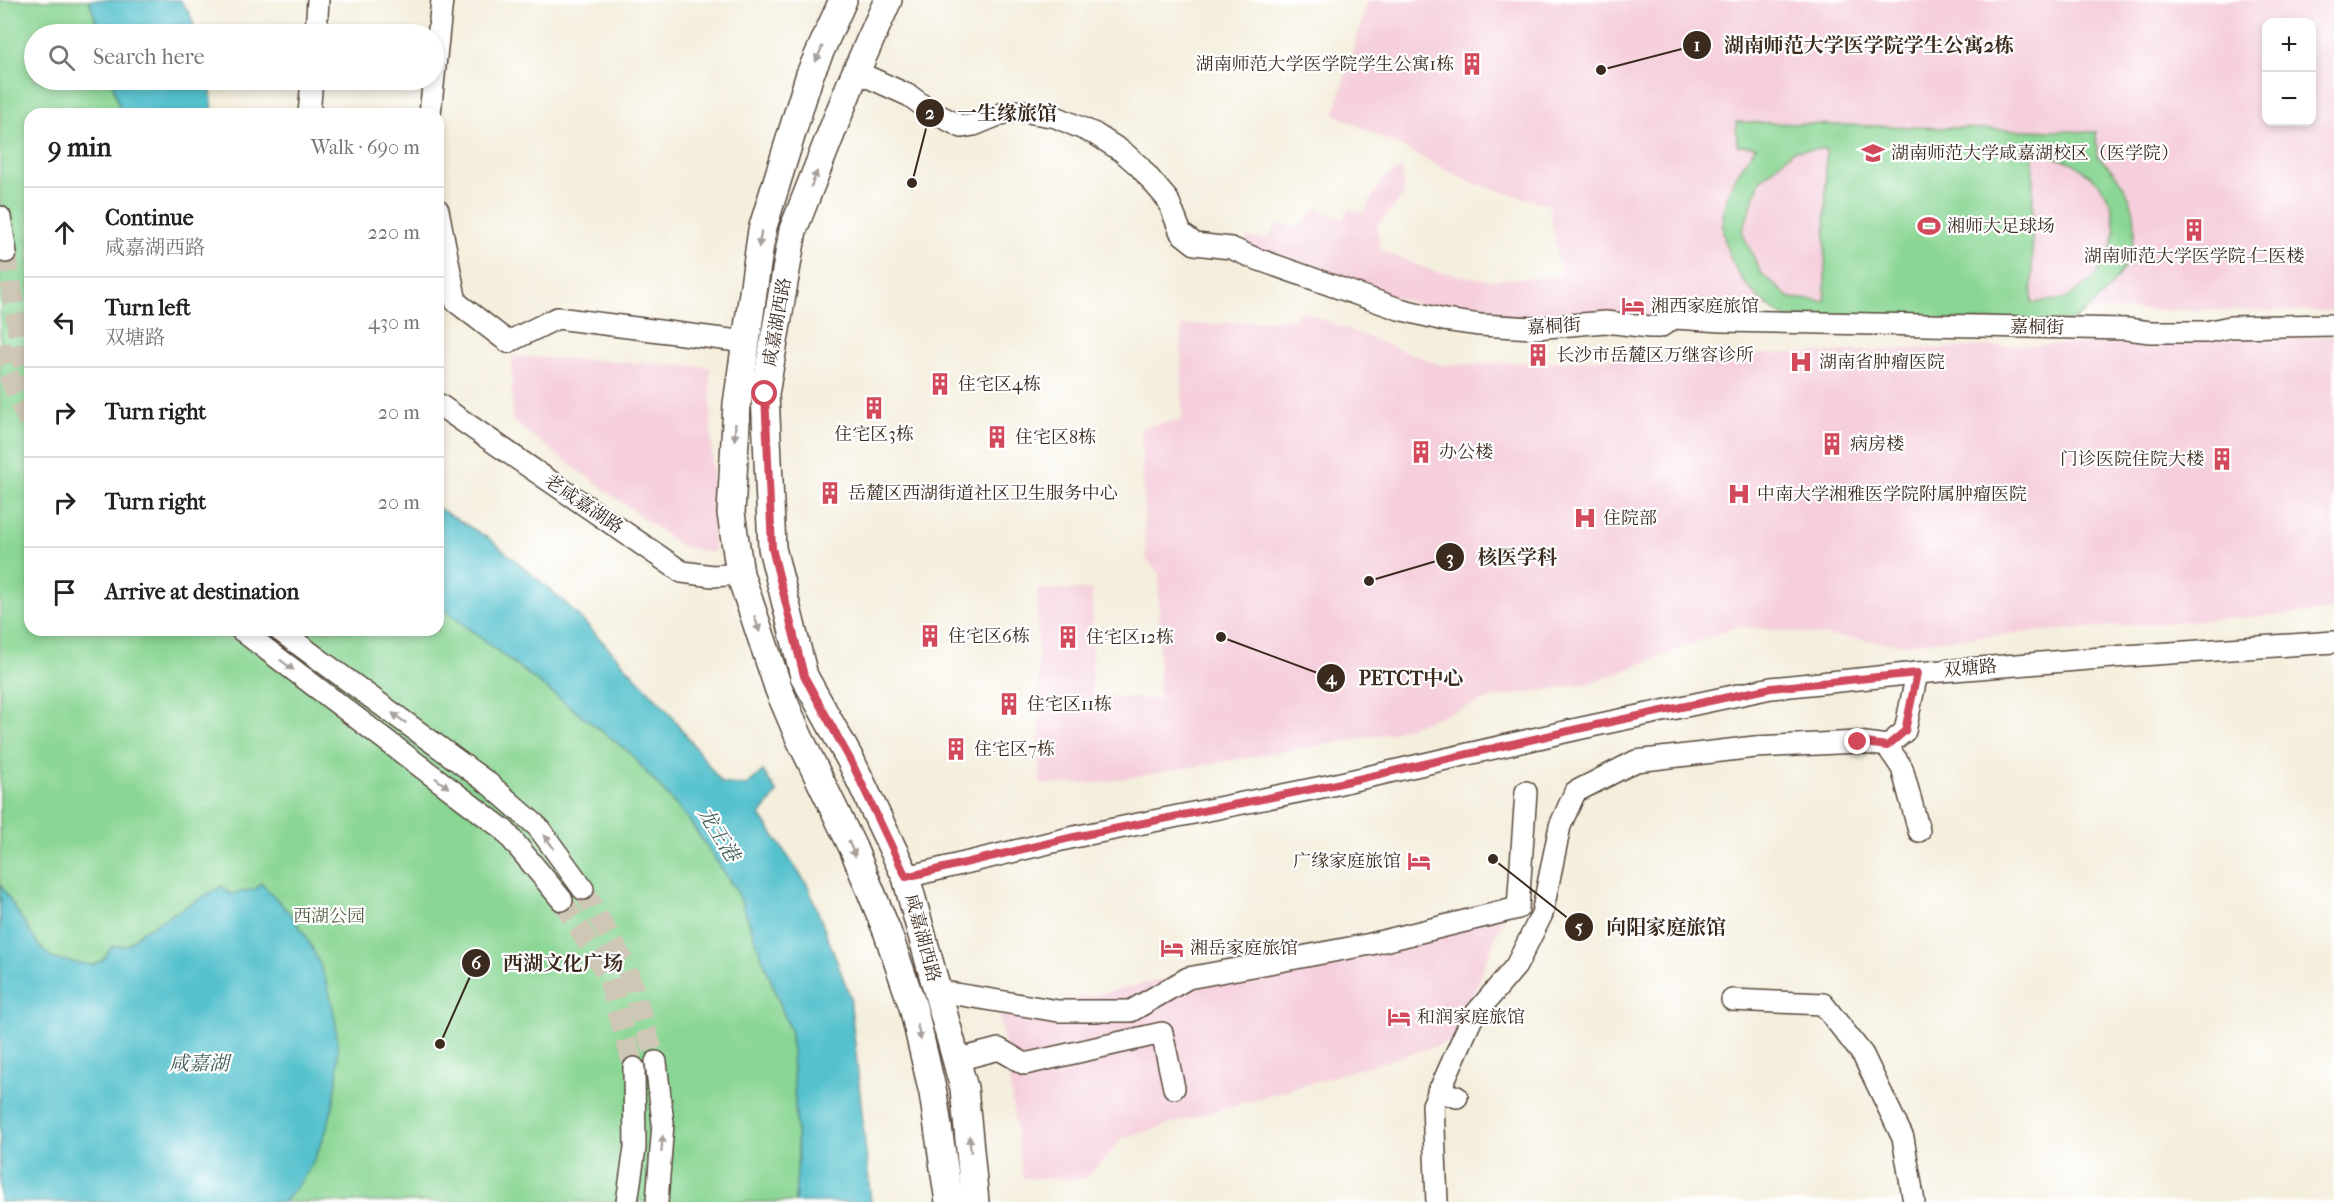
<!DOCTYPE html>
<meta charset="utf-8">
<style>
body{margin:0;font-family:"IM FELL French Canon","Noto Serif SC",serif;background:#f6f6f6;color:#222}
.controls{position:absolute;right:18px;top:18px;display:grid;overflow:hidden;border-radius:12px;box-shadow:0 3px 9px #0003}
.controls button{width:54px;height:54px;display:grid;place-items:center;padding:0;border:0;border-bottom:2px solid #e0e0e0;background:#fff;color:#222;font:30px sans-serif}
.stop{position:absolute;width:18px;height:18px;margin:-14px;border:4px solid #d1495b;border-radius:50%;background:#fff}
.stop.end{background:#d1495b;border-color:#fff;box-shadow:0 2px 6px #0008}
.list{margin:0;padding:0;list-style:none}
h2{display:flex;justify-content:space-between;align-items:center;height:78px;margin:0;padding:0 24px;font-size:26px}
h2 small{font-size:20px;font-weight:400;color:#767676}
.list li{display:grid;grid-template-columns:39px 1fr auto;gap:18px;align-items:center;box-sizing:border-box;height:90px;padding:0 24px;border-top:2px solid #e0e0e0}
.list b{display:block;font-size:22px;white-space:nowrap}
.list p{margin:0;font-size:20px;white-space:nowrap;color:#767676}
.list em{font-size:20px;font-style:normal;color:#767676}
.icon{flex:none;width:33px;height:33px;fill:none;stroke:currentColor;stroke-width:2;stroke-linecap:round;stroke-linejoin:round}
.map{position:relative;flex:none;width:2334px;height:1202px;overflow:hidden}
.search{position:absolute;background:#fff;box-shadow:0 3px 9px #0003;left:24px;top:24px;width:420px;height:66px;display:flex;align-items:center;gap:15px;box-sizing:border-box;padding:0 21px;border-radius:33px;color:#767676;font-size:22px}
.panel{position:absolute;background:#fff;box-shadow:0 3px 9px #0003;left:24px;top:108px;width:420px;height:528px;border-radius:18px}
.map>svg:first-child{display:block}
</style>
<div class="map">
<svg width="2334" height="1202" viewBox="0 0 2334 1202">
<rect width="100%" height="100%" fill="#fff"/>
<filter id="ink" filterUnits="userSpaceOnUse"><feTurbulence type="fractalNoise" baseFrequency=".0167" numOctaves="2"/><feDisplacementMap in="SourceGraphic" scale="12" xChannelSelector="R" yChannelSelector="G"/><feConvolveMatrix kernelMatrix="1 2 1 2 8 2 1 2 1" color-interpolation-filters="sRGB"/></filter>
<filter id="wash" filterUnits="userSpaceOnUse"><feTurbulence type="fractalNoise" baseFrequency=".008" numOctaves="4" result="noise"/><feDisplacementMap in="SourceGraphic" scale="24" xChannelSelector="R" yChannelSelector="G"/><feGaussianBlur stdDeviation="1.35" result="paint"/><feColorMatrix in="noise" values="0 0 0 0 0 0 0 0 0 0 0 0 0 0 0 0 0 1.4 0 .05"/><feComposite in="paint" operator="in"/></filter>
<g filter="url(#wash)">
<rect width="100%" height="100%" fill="#f4eedc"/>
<g fill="#f5cfdc" fill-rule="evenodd">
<path d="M1368 0H2334V311L1664 308 1655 326 1482 323 1248 254 1247 237 1268 238 1278 223 1296 228 1318 208 1342 219 1349 208 1363 213 1383 179 1402 168 1404 195 1376 227 1381 250 1432 271 1490 280 1561 276 1549 205 1476 184 1334 114ZM2266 22H2312V122H2266Z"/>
<path d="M1301 311 1440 365 2150 341 2334 336V611L2018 633 1901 644 1738 626 1592 683 1492 698 1391 733 1098 783 1040 784 1037 589 1092 590V695L1159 700V573L1146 559 1141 428 1182 420 1181 326 1292 319Z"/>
<path d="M512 356 710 367 714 553 681 546 512 421Z"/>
<path d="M1503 918 1455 1041 1123 1138 1086 1179 1023 1178 1000 1016 1213 968Z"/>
</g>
<g fill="#8ad694" stroke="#628059" stroke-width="1.5" fill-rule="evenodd">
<path d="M0 0H89L100 34H34V80H112L121 114H30V630H438V605L629 752 688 819 738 893 791 1033 798 1155 795 1202H0Z"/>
<path d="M1736 122 2096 132 2097 156C2164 212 2134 281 2070 322L1787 318C1748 299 1713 249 1725 203 1730 182 1744 164 1756 146L1737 145ZM1826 149 1825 301 1790 298 1761 273 1742 232 1760 181 1794 150ZM2033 151 2073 163 2099 183 2111 203 2115 232 2108 256 2091 281 2065 299 2032 303Z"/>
</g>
<g fill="#54c1cd" stroke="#487676" stroke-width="1.5">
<path d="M89 0H180L190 14 197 34H100Z"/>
<path d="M112 80H210L213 114H121Z"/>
<path d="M438 508 490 539 569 606 667 710 722 783 746 786 763 771 777 793 760 815 808 886 850 996 871 1202H795L798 1155 791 1033 738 893 688 819 629 752 438 605Z"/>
<path d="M261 883C272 895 286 907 295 920 348 993 353 1101 304 1177 298 1186 290 1194 284 1202H0V884L39 946 54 959 92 965 103 960 111 947 128 945 141 932 222 886 230 894 256 889Z"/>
</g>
</g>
<g filter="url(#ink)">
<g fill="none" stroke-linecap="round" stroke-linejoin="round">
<g stroke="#cfc7b6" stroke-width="21" stroke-dasharray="21 10" stroke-linecap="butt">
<path d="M6 252 23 363 30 379"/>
<path d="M0 344 4 364 30 426"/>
<path d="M583 889 626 966 656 1062"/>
<path d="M562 900 608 976 634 1068"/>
</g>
<g stroke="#57473a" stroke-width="24">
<g id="minor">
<path d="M316 34 318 0"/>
<path d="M857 72 910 96 930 111 962 127 974 125 1006 112 1022 111 1056 117 1095 134 1123 152 1139 166 1168 200 1181 233 1195 244 1231 248 1254 258 1399 309 1444 320 1480 325 1535 328 1605 322 1650 327H1660L1674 318 1722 321 2127 329 2150 332H2206L2230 327 2334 325"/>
<path d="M309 114 312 80"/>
<path d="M430 114 442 0"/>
<path d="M438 210 456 302 508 342 557 318 746 342"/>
<path d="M0 217 6 252"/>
<path d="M438 404 682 572 713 576 740 574"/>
<path d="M241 630 504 830 562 900"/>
<path d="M279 630 488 783 538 827 583 889"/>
<path d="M1887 746 1902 768 1919 831"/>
<path d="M906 877 1074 837 1332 785 1582 728 1771 688 1917 673 2126 656 2334 642"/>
<path d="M938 991 1058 1011H1131L1188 978 1371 944 1518 908 1526 792"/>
<path d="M1732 1000 1823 1004 1863 1055 1903 1138 1914 1202"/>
<path d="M956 1060 999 1049 1025 1064 1162 1033 1174 1088"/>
<path d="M656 1062 663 1123 657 1202"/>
<path d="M1438 1091 1457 1097"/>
<path d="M627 1202 635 1148 634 1068"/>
<path d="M1437 1202 1433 1105 1472 1018 1516 966 1542 914 1560 826 1575 792 1636 761 1755 747 1858 742 1887 746 1905 731 1917 673"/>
</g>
</g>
<g stroke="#57473a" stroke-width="30">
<g id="major">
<path d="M843 0 810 74 762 230 737 404 731 513 740 574 779 690 799 737 853 848 887 931 913 1007 933 1093 949 1202"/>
<path d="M888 0 851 83 793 230 765 394 772 548 804 676 851 761 906 877 964 1088 975 1202"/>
</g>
</g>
<use href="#minor" stroke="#fff" stroke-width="21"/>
<use href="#major" stroke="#fff" stroke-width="27"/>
</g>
<defs><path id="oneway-solid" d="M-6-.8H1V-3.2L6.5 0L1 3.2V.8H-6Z" transform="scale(1.5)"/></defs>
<g fill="#a79f9a">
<use href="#oneway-solid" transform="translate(819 54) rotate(114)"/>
<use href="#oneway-solid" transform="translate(814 179) rotate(-68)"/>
<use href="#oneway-solid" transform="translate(760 239) rotate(99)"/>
<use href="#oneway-solid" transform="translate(735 432) rotate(93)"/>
<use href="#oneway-solid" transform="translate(757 624) rotate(72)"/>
<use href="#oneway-solid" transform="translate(287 665) rotate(37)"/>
<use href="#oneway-solid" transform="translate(399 718) rotate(-144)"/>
<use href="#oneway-solid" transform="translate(442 783) rotate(37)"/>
<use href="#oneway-solid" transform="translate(549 842) rotate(-126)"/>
<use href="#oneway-solid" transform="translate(852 849) rotate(66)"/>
<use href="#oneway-solid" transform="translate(919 1032) rotate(77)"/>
<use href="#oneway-solid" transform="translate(662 1144) rotate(-86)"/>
<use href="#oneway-solid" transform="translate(970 1144) rotate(-96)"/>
</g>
</g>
<g fill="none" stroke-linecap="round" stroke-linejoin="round" filter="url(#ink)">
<path stroke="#d1495b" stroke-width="8" d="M765 394 772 548 804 676 851 761 906 877 1074 837 1332 785 1582 728 1771 688 1917 673 1905 731 1887 746 1858 742"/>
</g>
<defs>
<g id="building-bare" transform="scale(1.8)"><path d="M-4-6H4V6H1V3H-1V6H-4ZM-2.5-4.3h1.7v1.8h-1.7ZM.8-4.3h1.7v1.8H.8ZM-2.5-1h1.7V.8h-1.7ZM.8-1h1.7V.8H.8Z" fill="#d1495b" stroke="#fff" stroke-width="2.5" paint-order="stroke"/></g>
<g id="university-bare" transform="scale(1.8)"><path d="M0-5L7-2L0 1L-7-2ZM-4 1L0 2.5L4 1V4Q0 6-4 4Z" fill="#d1495b" stroke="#fff" stroke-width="2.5" paint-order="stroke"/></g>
<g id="stadium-bare" transform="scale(1.8)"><path d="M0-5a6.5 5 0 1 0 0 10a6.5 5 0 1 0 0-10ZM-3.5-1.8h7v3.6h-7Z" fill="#d1495b" stroke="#fff" stroke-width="2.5" paint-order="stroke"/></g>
<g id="hotel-bare" transform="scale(1.8)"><path d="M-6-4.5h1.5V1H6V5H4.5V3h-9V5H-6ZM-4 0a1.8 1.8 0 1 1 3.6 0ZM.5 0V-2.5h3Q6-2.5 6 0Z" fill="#d1495b" stroke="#fff" stroke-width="2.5" paint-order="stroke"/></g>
<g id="hospital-bare" transform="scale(1.8)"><path d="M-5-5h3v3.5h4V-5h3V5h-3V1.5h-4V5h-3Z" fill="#d1495b" stroke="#fff" stroke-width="2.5" paint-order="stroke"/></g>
</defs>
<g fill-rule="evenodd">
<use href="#building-bare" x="1472" y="64"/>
<use href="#university-bare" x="1873" y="153"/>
<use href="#stadium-bare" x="1929" y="226"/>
<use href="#building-bare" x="2194" y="230"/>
<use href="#hotel-bare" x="1633" y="306"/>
<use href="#building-bare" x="1538" y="355"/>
<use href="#hospital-bare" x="1801" y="362"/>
<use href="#building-bare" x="940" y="384"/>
<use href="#building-bare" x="874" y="408"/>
<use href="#building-bare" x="997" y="437"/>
<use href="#building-bare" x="1832" y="444"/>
<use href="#building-bare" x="1421" y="452"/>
<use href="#building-bare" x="2222" y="459"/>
<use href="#building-bare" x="830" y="493"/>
<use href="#hospital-bare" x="1739" y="494"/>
<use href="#hospital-bare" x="1585" y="518"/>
<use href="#building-bare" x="930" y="636"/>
<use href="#building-bare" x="1068" y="637"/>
<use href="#building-bare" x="1009" y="704"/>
<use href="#building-bare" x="956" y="749"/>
<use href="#hotel-bare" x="1419" y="861"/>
<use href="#hotel-bare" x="1172" y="948"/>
<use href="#hotel-bare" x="1399" y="1017"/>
</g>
<g text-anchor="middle" stroke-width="4.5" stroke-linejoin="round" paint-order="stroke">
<g font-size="18" fill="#3b2a1e" stroke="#fff" text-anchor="start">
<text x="1454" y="70" text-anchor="end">湖南师范大学医学院学生公寓1栋</text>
<text x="1891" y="159">湖南师范大学咸嘉湖校区（医学院）</text>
<text x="1947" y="232">湘师大足球场</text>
<text x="2194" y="262" text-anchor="middle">湖南师范大学医学院-仁医楼</text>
<text x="1651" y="312">湘西家庭旅馆</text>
<text x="1556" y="361">长沙市岳麓区万继容诊所</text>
<text x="1819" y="368">湖南省肿瘤医院</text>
<text x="958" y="390">住宅区4栋</text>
<text x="874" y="440" text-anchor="middle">住宅区3栋</text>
<text x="1015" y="443">住宅区8栋</text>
<text x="1850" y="450">病房楼</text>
<text x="1439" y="458">办公楼</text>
<text x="2204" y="465" text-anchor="end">门诊医院住院大楼</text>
<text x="848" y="499">岳麓区西湖街道社区卫生服务中心</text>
<text x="1757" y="500">中南大学湘雅医学院附属肿瘤医院</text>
<text x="1603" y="524">住院部</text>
<text x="948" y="642">住宅区6栋</text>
<text x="1086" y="643">住宅区12栋</text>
<text x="1027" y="710">住宅区11栋</text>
<text x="974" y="755">住宅区7栋</text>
<text x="1401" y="867" text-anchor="end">广缘家庭旅馆</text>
<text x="1190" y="954">湘岳家庭旅馆</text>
<text x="1417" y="1023">和润家庭旅馆</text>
</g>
<g font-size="18" fill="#3b2a1e" stroke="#fff">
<text transform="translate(777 322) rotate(-80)" y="6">咸嘉湖西路</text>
<text transform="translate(1554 326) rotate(-3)" y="6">嘉桐街</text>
<text transform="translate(2037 327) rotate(1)" y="6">嘉桐街</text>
<text transform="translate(584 504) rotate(34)" y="6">老咸嘉湖路</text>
<text transform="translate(1970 668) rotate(-5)" y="6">双塘路</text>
<text transform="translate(923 938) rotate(75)" y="6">咸嘉湖西路</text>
</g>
<g font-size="18" fill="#535e41" stroke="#fff">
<text x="329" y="922">西湖公园</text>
</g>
<g font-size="20" font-style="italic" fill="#445f5b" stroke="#fff">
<text transform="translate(719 834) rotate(58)" y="7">龙王港</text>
<text x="199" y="1070">咸嘉湖</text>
</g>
</g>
<path fill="none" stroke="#3b2a1e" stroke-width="2" d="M1601 70L1697 45M912 183L930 113M1369 581L1450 557M1221 637L1331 678M1493 859L1579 927M440 1044L476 963"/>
<g fill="#3b2a1e" stroke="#fff" stroke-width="2">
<circle cx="1601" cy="70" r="6"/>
<circle cx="912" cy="183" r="6"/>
<circle cx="1369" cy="581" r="6"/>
<circle cx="1221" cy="637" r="6"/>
<circle cx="1493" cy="859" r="6"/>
<circle cx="440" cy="1044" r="6"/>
<circle cx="1697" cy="45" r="15"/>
<circle cx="930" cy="113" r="15"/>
<circle cx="1450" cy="557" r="15"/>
<circle cx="1331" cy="678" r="15"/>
<circle cx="1579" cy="927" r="15"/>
<circle cx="476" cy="963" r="15"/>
</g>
<g font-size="18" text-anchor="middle" font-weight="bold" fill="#fff">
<text x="1697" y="51">1</text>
<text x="930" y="119">2</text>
<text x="1450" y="564">3</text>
<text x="1331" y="684">4</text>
<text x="1579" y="933">5</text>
<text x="476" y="969">6</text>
</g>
<g font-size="20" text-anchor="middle" font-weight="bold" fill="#3b2a1e" stroke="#fff" stroke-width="4.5" stroke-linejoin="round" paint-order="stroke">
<text x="1869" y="52">湖南师范大学医学院学生公寓2栋</text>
<text x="1007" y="120">一生缘旅馆</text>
<text x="1517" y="564">核医学科</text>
<text x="1411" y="685">PETCT中心</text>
<text x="1666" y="934">向阳家庭旅馆</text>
<text x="563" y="970">西湖文化广场</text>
</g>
</svg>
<div class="controls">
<button>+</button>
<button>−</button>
</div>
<div class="stop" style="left:765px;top:394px"></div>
<div class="stop end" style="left:1858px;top:742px"></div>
<div class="search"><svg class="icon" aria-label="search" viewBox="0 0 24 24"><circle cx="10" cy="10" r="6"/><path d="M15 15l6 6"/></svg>Search here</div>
<section class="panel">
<h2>9 min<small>Walk · 690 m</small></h2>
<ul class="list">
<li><svg class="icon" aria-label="ahead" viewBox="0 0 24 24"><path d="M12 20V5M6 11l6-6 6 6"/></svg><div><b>Continue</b><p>咸嘉湖西路</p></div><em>220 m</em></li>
<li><svg class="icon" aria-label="left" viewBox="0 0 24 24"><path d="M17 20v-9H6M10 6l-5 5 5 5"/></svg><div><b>Turn left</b><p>双塘路</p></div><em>430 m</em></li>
<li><svg class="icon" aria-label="right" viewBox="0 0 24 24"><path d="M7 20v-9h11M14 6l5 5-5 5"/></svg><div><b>Turn right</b></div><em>20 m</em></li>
<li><svg class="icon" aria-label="right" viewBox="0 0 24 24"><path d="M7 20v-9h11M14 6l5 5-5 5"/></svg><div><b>Turn right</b></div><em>20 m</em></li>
<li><svg class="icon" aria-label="arrive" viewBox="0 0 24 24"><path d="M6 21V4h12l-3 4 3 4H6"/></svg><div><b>Arrive at destination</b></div></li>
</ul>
</section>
</div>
